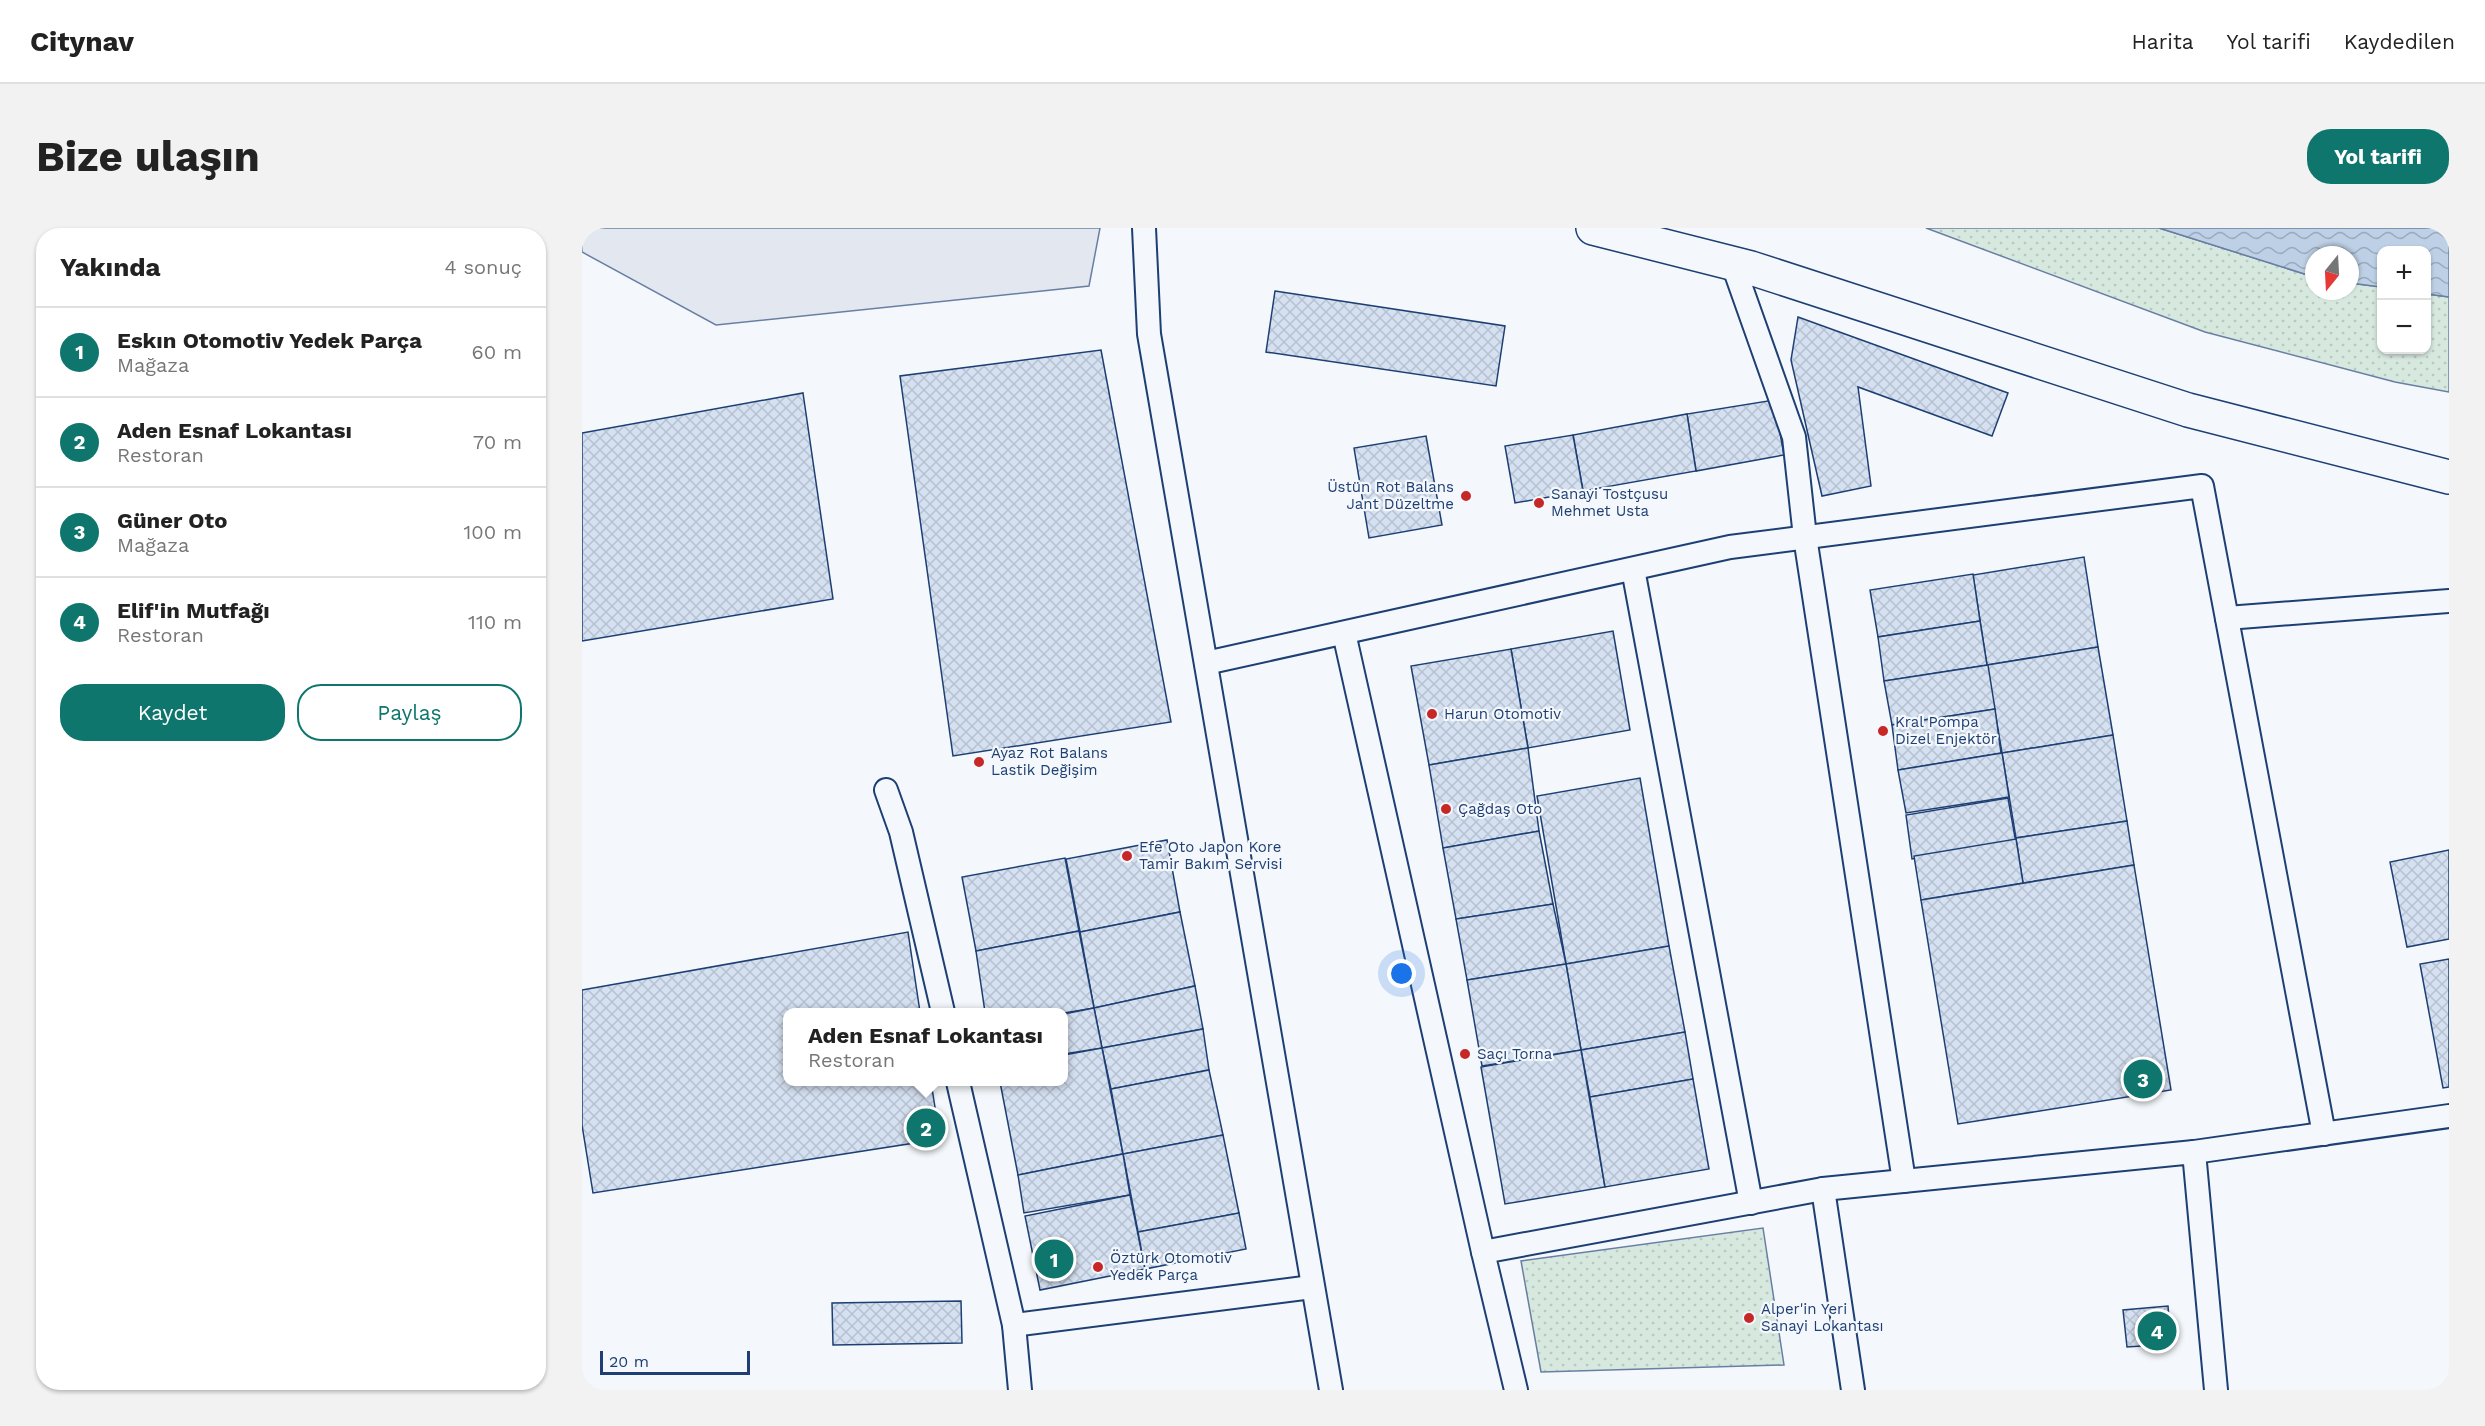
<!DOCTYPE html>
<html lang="tr">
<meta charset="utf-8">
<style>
body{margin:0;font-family:"Work Sans",sans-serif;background:#f2f2f2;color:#222}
.controls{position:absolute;right:18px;top:18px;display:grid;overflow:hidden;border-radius:12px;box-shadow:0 2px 4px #0004}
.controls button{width:54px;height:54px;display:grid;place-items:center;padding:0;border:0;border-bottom:2px solid #e0e0e0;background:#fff;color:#222;font:30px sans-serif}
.compass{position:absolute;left:1723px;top:18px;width:54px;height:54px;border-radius:50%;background:#fff;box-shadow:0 2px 4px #0004;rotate:198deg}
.scale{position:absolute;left:18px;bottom:15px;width:150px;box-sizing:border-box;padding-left:6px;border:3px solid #1d3f73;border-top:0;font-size:16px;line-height:21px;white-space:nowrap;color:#1d3f73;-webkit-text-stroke:4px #f4f7fb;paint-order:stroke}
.you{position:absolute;left:820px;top:746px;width:21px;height:21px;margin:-15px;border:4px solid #fff;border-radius:50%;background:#1a73e8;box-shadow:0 0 0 9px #1a73e833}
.badge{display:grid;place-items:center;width:39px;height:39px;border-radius:50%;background:#0f766e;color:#fff;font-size:20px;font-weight:700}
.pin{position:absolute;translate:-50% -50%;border:3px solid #fff;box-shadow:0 2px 6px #0006}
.popup{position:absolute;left:201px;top:780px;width:285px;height:78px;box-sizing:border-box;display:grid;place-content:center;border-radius:12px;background:#fff;filter:drop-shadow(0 2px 4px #0005);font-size:20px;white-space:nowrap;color:#767676}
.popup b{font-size:22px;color:#222}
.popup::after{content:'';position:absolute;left:50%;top:100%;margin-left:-12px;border:12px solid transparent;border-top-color:#fff}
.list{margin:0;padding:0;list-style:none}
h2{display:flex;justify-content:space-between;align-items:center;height:78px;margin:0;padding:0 24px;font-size:26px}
h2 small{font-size:20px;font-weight:400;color:#767676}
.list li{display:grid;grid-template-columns:39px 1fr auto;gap:18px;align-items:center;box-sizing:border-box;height:90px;padding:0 24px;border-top:2px solid #e0e0e0}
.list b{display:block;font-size:22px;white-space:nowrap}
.list p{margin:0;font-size:20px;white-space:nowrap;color:#767676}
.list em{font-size:20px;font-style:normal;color:#767676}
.actions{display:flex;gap:12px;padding:18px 24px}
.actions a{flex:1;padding:14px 0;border:2px solid #0f766e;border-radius:24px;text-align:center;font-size:21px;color:#0f766e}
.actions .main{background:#0f766e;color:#fff}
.map{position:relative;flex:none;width:1867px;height:1162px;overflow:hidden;border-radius:24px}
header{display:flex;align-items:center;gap:36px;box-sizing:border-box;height:84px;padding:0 30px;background:#fff;border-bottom:2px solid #e0e0e0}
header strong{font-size:28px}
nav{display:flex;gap:33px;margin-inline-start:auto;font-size:21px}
.intro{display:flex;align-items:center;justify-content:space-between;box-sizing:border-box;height:144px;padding:0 36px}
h1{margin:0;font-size:42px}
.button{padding:15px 27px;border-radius:24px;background:#0f766e;color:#fff;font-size:21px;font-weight:700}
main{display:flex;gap:36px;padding:0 36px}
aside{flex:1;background:#fff;border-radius:24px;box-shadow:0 2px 4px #0004}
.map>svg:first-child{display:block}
</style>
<header>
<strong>Citynav</strong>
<nav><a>Harita</a><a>Yol tarifi</a><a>Kaydedilen</a></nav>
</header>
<div class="intro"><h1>Bize ulaşın</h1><a class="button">Yol tarifi</a></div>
<main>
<aside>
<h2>Yakında<small>4 sonuç</small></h2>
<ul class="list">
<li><span class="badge">1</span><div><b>Eskın Otomotiv Yedek Parça</b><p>Mağaza</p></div><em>60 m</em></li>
<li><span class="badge">2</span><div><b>Aden Esnaf Lokantası</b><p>Restoran</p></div><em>70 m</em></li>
<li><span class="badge">3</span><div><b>Güner Oto</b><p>Mağaza</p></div><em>100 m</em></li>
<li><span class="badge">4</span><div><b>Elif'in Mutfağı</b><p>Restoran</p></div><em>110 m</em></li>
</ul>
<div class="actions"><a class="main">Kaydet</a><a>Paylaş</a></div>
</aside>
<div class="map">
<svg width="1867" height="1162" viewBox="0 0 1867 1162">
<defs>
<pattern id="grass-dots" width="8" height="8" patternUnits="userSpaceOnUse" patternTransform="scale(1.5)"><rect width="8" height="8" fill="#d7e8df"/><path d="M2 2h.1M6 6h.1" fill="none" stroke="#b8c8c3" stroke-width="1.8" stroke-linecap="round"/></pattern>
<pattern id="water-waves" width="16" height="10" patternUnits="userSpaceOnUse" patternTransform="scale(1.5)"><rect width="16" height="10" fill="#bed0e5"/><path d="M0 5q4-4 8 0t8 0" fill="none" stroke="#9aaabe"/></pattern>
<pattern id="building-cross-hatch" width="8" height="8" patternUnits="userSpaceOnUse" patternTransform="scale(1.5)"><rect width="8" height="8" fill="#d5e0f0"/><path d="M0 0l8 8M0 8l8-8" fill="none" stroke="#b6c1d1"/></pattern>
</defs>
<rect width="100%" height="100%" fill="#f4f7fb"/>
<g fill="url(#grass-dots)" stroke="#687fa3" stroke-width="1.5">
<path d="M1344 0H1577L1732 49V63H1768V55L1799 59 1800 122H1844L1845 66 1867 69V164L1813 154 1623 104Z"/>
<path d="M1181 1000 1202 1137 959 1144 939 1033Z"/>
</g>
<path fill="#e3e8f0" stroke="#687fa3" stroke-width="1.5" d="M0 0H518L507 58 134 97 0 24Z"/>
<path fill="url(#water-waves)" stroke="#687fa3" stroke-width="1.5" d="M1577 0H1867V69L1845 66 1844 22H1800L1799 59 1768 55V27H1732V49Z"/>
<g fill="url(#building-cross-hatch)" stroke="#1d3f73" stroke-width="1.5">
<path d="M693 63 923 98 914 158 684 124Z"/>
<path d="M1216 89 1426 165 1410 208 1276 159 1289 258 1240 268 1209 132Z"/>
<path d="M519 122 589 494 371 528 318 148Z"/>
<path d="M221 165 251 371 0 413V205Z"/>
<path d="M1192 172 1202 227 1114 243 1105 186Z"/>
<path d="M1105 186 1114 243 1001 263 991 207Z"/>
<path d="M991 207 1001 263 933 275 923 218Z"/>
<path d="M844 208 860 297 787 310 772 220Z"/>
<path d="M1502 329 1516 419 1405 437 1391 347Z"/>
<path d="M1391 346 1398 393 1296 409 1288 362Z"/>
<path d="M1398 393 1405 437 1302 453 1296 409Z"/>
<path d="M1031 403 1048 502 946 520 929 421Z"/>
<path d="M1516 419 1531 507 1420 525 1405 437Z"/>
<path d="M929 421 946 520 847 537 829 438Z"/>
<path d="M1406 437 1413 481 1310 497 1302 453Z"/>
<path d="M1413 481 1419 525 1316 542 1310 497Z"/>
<path d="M1531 507 1545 593 1434 610 1420 525Z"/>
<path d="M946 520 957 603 861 620 847 537Z"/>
<path d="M1420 525 1427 569 1324 585 1316 542Z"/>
<path d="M1058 550 1087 718 984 736 955 568Z"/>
<path d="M1426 570 1434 615 1330 631 1324 587Z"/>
<path d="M1545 593 1552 637 1441 655 1434 610Z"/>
<path d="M957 603 971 676 874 691 861 620Z"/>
<path d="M1434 611 1441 655 1339 672 1332 628Z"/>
<path d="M585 612 598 684 498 704 484 631Z"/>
<path d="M1867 622V711L1825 719 1808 634Z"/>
<path d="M483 630 497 703 394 723 380 649Z"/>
<path d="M1552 637 1589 862 1376 896 1339 672Z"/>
<path d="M971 676 984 736 885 752 874 691Z"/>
<path d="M598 684 613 758 512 780 498 704Z"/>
<path d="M497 703 512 780 482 785 403 784 394 723Z"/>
<path d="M326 704 338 784H206V854H349L358 911 11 965 0 897V762Z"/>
<path d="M1087 718 1103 804 999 822 984 736Z"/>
<path d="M1867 731V859L1861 860 1838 736Z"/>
<path d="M984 736 999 822 900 838 885 752Z"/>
<path d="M613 758 621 801 520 820 512 780Z"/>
<path d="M512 780 520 820 482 826V786Z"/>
<path d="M621 801 627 842 529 861 520 820Z"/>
<path d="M1103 804 1111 851 1008 869 999 822Z"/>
<path d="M520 820 541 926 436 947 418 854H482V827Z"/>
<path d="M999 822 1023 959 923 976 899 839Z"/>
<path d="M627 842 641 907 541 926 529 861Z"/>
<path d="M1111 851 1127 941 1023 959 1008 869Z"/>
<path d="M641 907 657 985 556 1004 541 926Z"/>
<path d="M541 926 548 967 442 985 436 947Z"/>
<path d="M548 967 563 1041 458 1062 443 988Z"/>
<path d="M657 985 664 1021 563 1041 556 1004Z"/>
<path d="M379 1073 380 1115 251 1117 250 1075Z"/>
<path d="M1586 1078 1589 1116 1545 1119 1541 1082Z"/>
</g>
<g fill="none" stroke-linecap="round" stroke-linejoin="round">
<g stroke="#1d3f73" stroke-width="26">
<g id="lane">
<path d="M562 0 567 106 749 1162"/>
<path d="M1150 34 1212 209 1223 309 1322 953"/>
<path d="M1051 341 1169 975"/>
<path d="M1645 390 1867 373"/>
<path d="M762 405 901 1024"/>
<path d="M624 435 1148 319 1620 258 1742 906"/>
<path d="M304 562 319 604 361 784"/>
<path d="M376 854 432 1097 438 1162"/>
<path d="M1612 924 1867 888"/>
<path d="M1241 961 1271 1162"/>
<path d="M432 1097 730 1059"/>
<path d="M934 1162 901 1024 1241 961 1612 924 1634 1162"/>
</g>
</g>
<g stroke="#1d3f73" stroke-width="36">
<path id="street" d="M1011 0 1169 40 1606 182 1867 249"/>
</g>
<use href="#lane" stroke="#f4f7fb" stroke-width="22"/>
<use href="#street" stroke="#f4f7fb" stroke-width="33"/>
</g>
<g fill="#c62828" stroke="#f4f7fb" stroke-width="2">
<circle cx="884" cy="268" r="6"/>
<circle cx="957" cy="275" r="6"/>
<circle cx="850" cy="486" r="6"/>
<circle cx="1301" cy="503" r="6"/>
<circle cx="397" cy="534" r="6"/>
<circle cx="864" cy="581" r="6"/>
<circle cx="545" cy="628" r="6"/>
<circle cx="883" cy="826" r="6"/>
<circle cx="516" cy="1039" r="6"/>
<circle cx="1167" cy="1090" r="6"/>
</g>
<g text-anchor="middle" stroke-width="4.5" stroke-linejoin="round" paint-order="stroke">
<g font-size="15" fill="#1d3f73" stroke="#f4f7fb" text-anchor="start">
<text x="872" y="264" text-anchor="end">Üstün Rot Balans<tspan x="872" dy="17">Jant Düzeltme</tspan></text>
<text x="969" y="271">Sanayi Tostçusu<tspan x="969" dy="17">Mehmet Usta</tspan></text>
<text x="862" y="491">Harun Otomotiv</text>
<text x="1313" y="499">Kral Pompa<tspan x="1313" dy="17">Dizel Enjektör</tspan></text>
<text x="409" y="530">Ayaz Rot Balans<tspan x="409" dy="17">Lastik Değişim</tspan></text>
<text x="876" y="586">Çağdaş Oto</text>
<text x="557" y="624">Efe Oto Japon Kore<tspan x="557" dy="17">Tamir Bakım Servisi</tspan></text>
<text x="895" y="831">Saçı Torna</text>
<text x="528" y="1035">Öztürk Otomotiv<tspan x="528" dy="17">Yedek Parça</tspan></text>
<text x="1179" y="1086">Alper'in Yeri<tspan x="1179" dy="17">Sanayi Lokantası</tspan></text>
</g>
</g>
</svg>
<div class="controls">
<button>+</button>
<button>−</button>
</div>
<svg class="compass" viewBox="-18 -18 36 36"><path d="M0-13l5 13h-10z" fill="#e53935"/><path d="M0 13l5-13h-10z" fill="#767676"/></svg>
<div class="scale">20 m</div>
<div class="you"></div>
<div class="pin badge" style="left:472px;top:1031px">1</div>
<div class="pin badge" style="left:344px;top:900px">2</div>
<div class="popup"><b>Aden Esnaf Lokantası</b>Restoran</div>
<div class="pin badge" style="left:1561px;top:851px">3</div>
<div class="pin badge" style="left:1575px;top:1103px">4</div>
</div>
</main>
